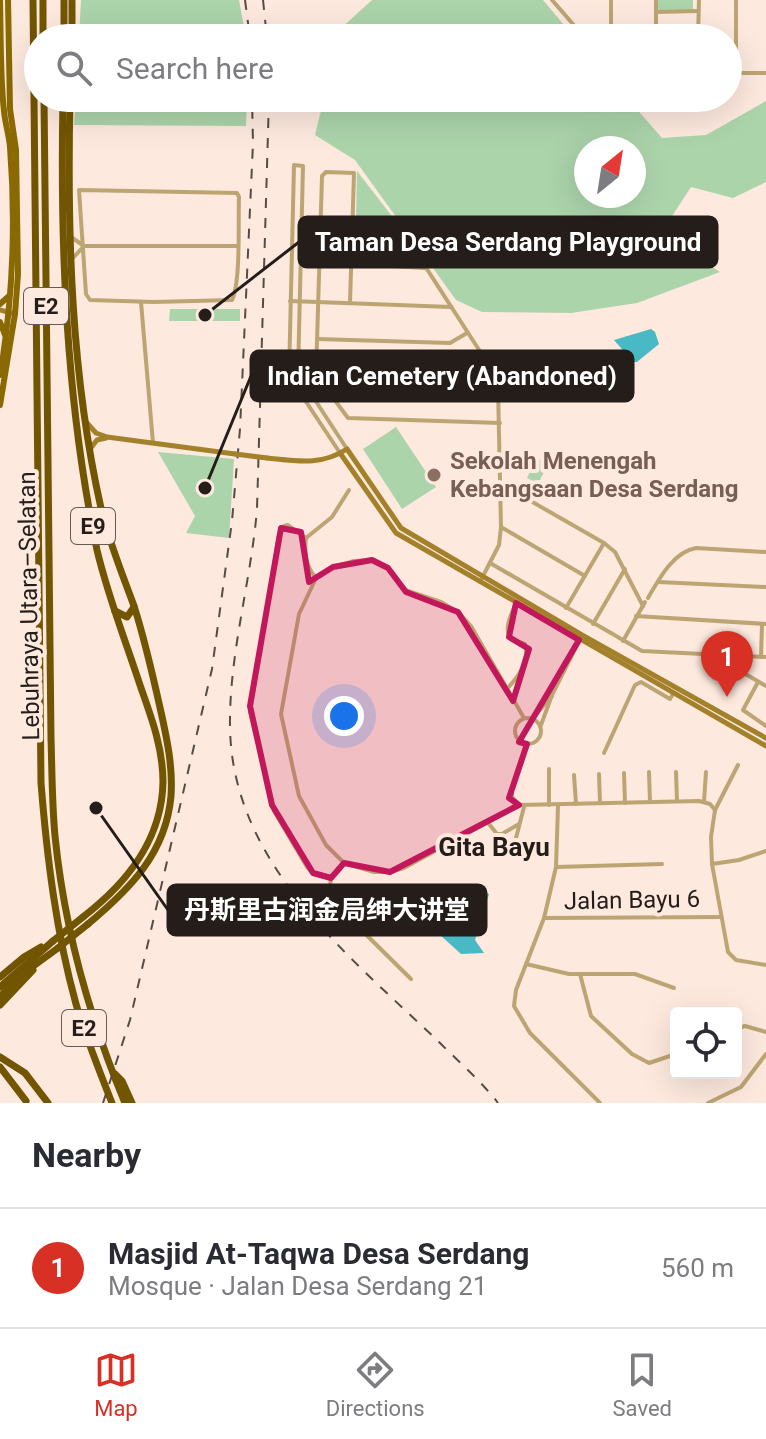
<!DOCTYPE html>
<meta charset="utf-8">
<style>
body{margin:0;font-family:Roboto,"Noto Sans SC",sans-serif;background:#f7f7f7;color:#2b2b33}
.controls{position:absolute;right:24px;bottom:24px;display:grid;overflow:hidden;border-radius:8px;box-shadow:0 8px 32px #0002}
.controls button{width:72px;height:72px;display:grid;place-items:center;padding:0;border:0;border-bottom:2px solid #e1e1e2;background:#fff;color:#2b2b33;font:40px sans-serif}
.compass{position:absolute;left:574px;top:136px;width:72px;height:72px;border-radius:50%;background:#fff;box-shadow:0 8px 32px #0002;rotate:30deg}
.you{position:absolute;left:344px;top:716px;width:28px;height:28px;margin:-20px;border:6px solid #fff;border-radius:50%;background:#1a73e8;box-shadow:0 0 0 12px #1a73e833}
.badge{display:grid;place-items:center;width:52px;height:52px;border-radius:50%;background:#d93025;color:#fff;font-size:26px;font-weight:700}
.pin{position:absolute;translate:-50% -66px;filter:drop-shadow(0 2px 4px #0008)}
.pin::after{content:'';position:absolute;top:42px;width:28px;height:24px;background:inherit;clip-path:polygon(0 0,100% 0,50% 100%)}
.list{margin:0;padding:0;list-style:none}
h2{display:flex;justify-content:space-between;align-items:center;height:104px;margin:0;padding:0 32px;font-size:34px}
h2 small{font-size:26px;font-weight:400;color:#7c7c81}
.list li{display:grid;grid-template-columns:52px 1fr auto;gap:24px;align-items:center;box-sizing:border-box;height:120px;padding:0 32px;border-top:2px solid #e1e1e2}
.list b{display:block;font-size:30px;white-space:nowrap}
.list p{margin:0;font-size:26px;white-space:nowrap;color:#7c7c81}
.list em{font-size:26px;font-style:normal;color:#7c7c81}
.icon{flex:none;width:44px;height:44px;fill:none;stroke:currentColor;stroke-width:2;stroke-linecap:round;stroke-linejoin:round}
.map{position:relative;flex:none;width:766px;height:1103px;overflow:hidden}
.search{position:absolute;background:#fff;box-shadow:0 8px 32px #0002;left:24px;right:24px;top:24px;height:88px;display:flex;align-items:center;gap:20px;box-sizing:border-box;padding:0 28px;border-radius:44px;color:#7c7c81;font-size:30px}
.sheet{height:224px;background:#fff}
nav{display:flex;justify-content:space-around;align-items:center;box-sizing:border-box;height:112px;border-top:2px solid #e1e1e2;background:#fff;font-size:22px;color:#7c7c81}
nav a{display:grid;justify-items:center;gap:4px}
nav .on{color:#d93025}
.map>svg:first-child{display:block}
</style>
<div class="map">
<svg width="766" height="1103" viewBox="0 0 766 1103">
<rect width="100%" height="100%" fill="#fde9de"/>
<g fill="#acd4ab" fill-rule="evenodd">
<path d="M81 0H239L246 38H79Z"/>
<path d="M372 0H543L575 38H337L339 30Z"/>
<rect x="658" y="0" width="35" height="10"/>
<path d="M76 98H247L246 126 74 125Z"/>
<path d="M324 98H627L662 138 706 135 766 101V182L733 198 691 187 661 233 720 272 637 303 571 313 482 312 456 300 355 160 315 135ZM586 148H634V196H586Z"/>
<path d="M357 171 398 224 356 222Z"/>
<path d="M170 309H240V321H169Z"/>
<path d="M396 427 436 487 402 509 363 449Z"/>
<path d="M158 452 234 459 229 538 186 533 195 516Z"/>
<path d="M537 458 548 464 538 484 527 478Z"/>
</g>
<g fill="#49b9c5">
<path d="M651 329 655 332 659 344 637 362H633L614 340Z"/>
<path d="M453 887 489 894 475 940 484 953 461 954 428 924Z"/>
</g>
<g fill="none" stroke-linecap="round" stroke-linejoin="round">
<g stroke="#bca573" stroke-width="4">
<path d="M552 0 585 38"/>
<path d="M611 0V33"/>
<path d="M656 0V38"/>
<path d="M736 0V73"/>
<path d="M656 12 698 11"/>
<path d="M580 33 656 34"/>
<path d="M698 38 699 0"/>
<path d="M728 73H766"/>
<path d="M79 190 237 193 239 197C238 220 241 282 232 300L154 302 90 300 86 294Z"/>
<path d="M353 226 396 228 403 232 492 370 498 387 501 527 499 545 482 578"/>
<path d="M71 237 84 246"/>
<path d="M84 246H237"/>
<path d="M72 259 84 246"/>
<path d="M352 264 425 268"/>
<path d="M290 301 451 307"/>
<path d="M141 302 153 443"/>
<path d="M350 303 354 173 326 172 322 176 316 375 348 418 500 423"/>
<path d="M317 339 450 343 467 333"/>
<path d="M319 382 498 387"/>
<path d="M340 453 289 376 294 165 303 166 298 374 347 449"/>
<path d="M501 484 604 543 615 552 643 606"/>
<path d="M501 527 585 576"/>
<path d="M306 538 288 525 284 526 279 534 250 712 274 811 307 867 313 873 331 878 344 863"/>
<path d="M490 563 642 651 766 657"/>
<path d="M316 578C306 567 304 553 306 538L332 517 349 490"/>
<path d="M658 582 766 587"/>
<path d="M648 598C659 579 673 552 696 548L766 552"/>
<path d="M566 608 604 543"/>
<path d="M636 616 766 624"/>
<path d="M593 624 625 569"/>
<path d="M623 641 645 602"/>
<path d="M740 657 742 672 766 686"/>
<path d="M761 657 762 624"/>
<path d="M758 682 743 710 766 726"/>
<path d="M506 690C518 677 530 662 525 644 521 642 515 642 512 639 502 631 512 612 516 603"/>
<circle cx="528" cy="731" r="13"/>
<path d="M524 718 471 626 458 612 441 602 405 590 388 568 372 560 354 561 333 567 316 578 299 614 281 714 299 796 326 845 344 863 374 872H390L404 868 519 805 699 801 710 804 715 810"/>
<path d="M533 718 552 696"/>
<path d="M541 725 552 695 581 637"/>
<path d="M604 753 635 685 641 682 670 699 673 694"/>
<path d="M738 765 715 810 711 837 712 864 728 952 736 960 766 965"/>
<path d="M549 769V805"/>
<path d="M649 772 650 802"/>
<path d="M676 772 677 801"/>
<path d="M624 773 625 803"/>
<path d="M599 774 600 803"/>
<path d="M574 775 576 804"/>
<path d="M704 802 706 772"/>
<path d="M519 805 512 797V789L527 744"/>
<path d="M558 806 556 867 544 918 516 990 514 1006 530 1033 600 1103"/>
<path d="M489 824 497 834H502L519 824"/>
<path d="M516 838 524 807"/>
<path d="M712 864 739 860 766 851"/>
<path d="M556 867 662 864"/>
<path d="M331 878 329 894 332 901 411 979"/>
<path d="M544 918 720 917"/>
<path d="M526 964 569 974H635L674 988"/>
<path d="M580 974 591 1016 632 1054 649 1063 676 1054"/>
<path d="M736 1029 745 1026 766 1032"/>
<path d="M708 1103 741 1087 766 1054"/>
</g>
<g stroke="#a3812b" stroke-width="5">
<path d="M0 310 15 314"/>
<path d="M87 423 96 433 107 437 235 454"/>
<path d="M90 449 97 440 106 438"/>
<path d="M340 453 396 533 766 746"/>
<path d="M267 458C297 461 321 466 347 449L401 528 582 635 766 738"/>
</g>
<g stroke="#8a6902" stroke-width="6">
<path d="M0 304 9 296"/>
<path d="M0 322 5 335"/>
<path d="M0 375C13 299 16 224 10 147 9 135 5 123 4 111 0 75 1 37 0 0"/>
<path d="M0 405 15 314 18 274 16 150 10 109 8 0"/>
</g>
<g stroke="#725500" stroke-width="7">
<path d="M33 0 41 783C47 857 56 932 76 1004 86 1038 99 1070 112 1103"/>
<path d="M43 0V38"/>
<path d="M64 38V0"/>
<path d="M72 38V0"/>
<path d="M44 98 51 738C52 770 52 804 55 836 64 926 90 1019 125 1103"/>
<path d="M63 98C60 248 66 402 97 550 108 597 126 642 141 688 152 719 163 749 163 782 162 840 127 883 83 917"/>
<path d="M70 98C67 234 71 375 101 508 109 542 122 573 134 606 145 640 153 676 161 712 167 739 173 767 171 796 166 853 130 889 88 924"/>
<path d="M115 611 127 617 134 607"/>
<path d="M0 977 24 957 41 947"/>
<path d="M0 987 53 941"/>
<path d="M0 997 17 978 58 948"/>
<path d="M0 1005 33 970"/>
<path d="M0 1057 25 1073 48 1103"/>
<path d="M0 1067 26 1101"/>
<path d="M115 1074 122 1081 132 1103"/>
</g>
<g stroke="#564c46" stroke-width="2" stroke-dasharray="10 10" stroke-linecap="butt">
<path d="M245 0 250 38"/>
<path d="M263 0 267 38"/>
<path d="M269 98 257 509C251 582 229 653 230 727 232 864 348 955 439 1042 459 1062 481 1081 498 1103"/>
<path d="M103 1103 130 1020 212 669 232 521 240 429 253 143 252 98"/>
</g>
<path stroke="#a3812b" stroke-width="5" d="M235 454 267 458"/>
<g stroke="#725500" stroke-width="7">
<path d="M53 941 83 917"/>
<path d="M58 948 88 924"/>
</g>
</g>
<path fill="#c2185b" fill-opacity="0.2" stroke="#c2185b" stroke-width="6" stroke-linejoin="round" d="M281 528 301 532 309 582 333 567 372 560 388 568 406 592 458 612 513 701 529 649 509 637 516 603 579 640 519 742 527 744 509 798 519 805 390 872 344 863 331 878 313 873 272 805 250 706Z"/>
<circle fill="#8d6e63" stroke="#fde9de" stroke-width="3" cx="434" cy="475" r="8"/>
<g text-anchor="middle" stroke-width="8" stroke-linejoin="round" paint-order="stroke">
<g fill="#fde9de" stroke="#655a54" stroke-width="2">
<rect x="24" y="288" width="44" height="36" rx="6"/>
<rect x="71" y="508" width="44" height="36" rx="6"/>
<rect x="62" y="1010" width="44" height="36" rx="6"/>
</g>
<g font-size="22" font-weight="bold" fill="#241d19">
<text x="46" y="314">E2</text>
<text x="93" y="534">E9</text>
<text x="84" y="1036">E2</text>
</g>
<g font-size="24" font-weight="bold" fill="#785e54" stroke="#fde9de" text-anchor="start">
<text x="450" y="469">Sekolah Menengah<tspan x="450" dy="28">Kebangsaan Desa Serdang</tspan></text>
</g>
<g font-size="24" fill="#241d19" stroke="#fde9de">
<text transform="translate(29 606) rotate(-91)" y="8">Lebuhraya Utara–Selatan</text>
<text transform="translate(632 900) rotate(-1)" y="8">Jalan Bayu 6</text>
</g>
<g font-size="26" font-weight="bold" fill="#241d19" stroke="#fde9de">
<text x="494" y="856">Gita Bayu</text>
</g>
</g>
<path fill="none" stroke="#241d19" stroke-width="3" d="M205 315L299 242M205 488L251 376M96 808L168 910"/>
<g fill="#241d19" stroke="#fde9de" stroke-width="3">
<circle cx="205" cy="315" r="8"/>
<circle cx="205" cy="488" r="8"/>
<circle cx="96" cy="808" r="8"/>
</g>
<g fill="#241d19" stroke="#241d19" stroke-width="3">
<rect x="299" y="217" width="418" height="50" rx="8"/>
<rect x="251" y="351" width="382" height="50" rx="8"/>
<rect x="168" y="885" width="318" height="50" rx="8"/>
</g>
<g font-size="26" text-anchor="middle" font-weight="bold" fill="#fff">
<text x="508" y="251">Taman Desa Serdang Playground</text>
<text x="442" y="385">Indian Cemetery (Abandoned)</text>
<text x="327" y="919">丹斯里古润金局绅大讲堂</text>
</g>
</svg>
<div class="controls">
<button><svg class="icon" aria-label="locate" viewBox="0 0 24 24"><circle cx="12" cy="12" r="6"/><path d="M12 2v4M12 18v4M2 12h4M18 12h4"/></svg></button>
</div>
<svg class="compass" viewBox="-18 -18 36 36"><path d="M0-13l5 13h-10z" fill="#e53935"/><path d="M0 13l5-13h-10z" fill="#7c7c81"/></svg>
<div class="you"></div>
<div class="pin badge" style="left:727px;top:697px">1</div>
<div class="search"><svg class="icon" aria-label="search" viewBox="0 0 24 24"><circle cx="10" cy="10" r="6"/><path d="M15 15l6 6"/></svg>Search here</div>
</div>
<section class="sheet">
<h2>Nearby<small></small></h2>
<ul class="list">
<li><span class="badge">1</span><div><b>Masjid At-Taqwa Desa Serdang</b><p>Mosque · Jalan Desa Serdang 21</p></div><em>560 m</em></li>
</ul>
</section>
<nav>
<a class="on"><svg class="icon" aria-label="map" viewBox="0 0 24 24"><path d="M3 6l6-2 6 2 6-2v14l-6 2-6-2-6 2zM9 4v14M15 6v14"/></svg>Map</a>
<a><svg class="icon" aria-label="directions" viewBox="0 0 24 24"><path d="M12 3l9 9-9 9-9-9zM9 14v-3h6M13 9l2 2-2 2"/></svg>Directions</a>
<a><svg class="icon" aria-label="saved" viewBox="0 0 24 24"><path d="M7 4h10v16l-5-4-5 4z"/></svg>Saved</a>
</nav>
